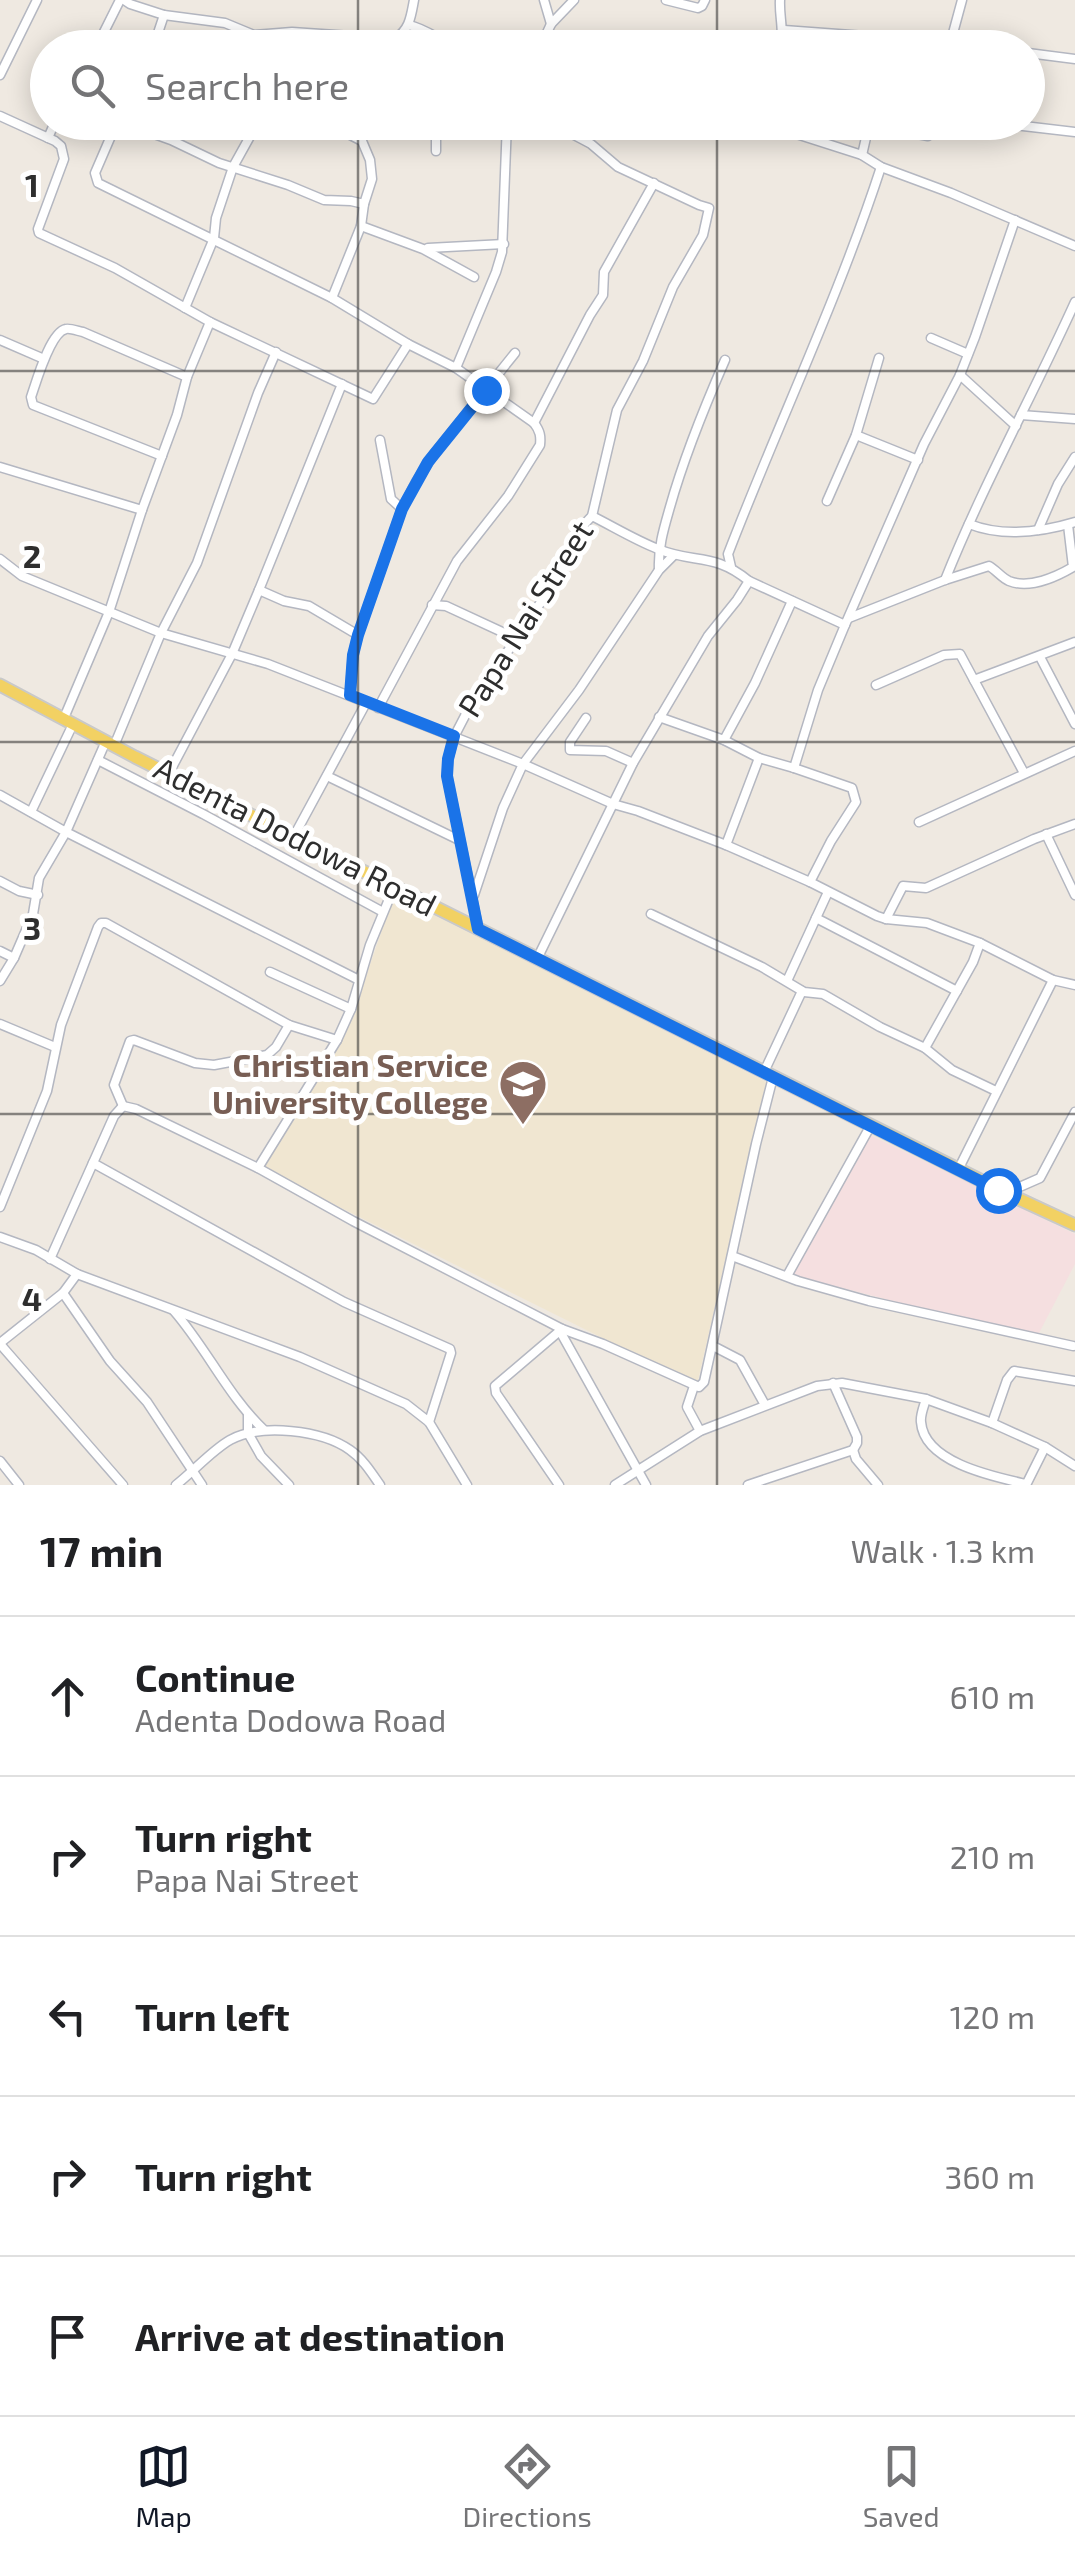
<!DOCTYPE html>
<meta charset="utf-8">
<style>
body{margin:0;font-family:"Exo 2",sans-serif;background:#f6f6f6;color:#202124}
.stop{position:absolute;width:30px;height:30px;margin:-22px;border:8px solid #1a73e8;border-radius:50%;background:#fff}
.stop.end{background:#1a73e8;border-color:#fff;box-shadow:0 2px 10px #0008}
.list{margin:0;padding:0;list-style:none}
h2{display:flex;justify-content:space-between;align-items:center;height:130px;margin:0;padding:0 40px;font-size:42px}
h2 small{font-size:32px;font-weight:400;color:#757577}
.list li{display:grid;grid-template-columns:65px 1fr auto;gap:30px;align-items:center;box-sizing:border-box;height:160px;padding:0 40px;border-top:2px solid #e0e0e0}
.list b{display:block;font-size:38px;white-space:nowrap}
.list p{margin:0;font-size:32px;white-space:nowrap;color:#757577}
.list em{font-size:32px;font-style:normal;color:#757577}
.icon{flex:none;width:55px;height:55px;fill:none;stroke:currentColor;stroke-width:2;stroke-linecap:round;stroke-linejoin:round}
.map{position:relative;flex:none;width:1075px;height:1485px;overflow:hidden}
.search{position:absolute;background:#fff;box-shadow:0 5px 25px #0003;left:30px;right:30px;top:30px;height:110px;display:flex;align-items:center;gap:25px;box-sizing:border-box;padding:0 35px;border-radius:55px;color:#757577;font-size:38px}
.sheet{height:930px;background:#fff}
nav{display:flex;justify-content:space-around;align-items:center;box-sizing:border-box;height:140px;border-top:2px solid #e0e0e0;background:#fff;font-size:28px;color:#757577}
nav a{display:grid;justify-items:center;gap:5px}
nav .on{color:#111827}
.map>svg:first-child{display:block}
</style>
<div class="map">
<svg width="1075" height="1485" viewBox="0 0 1075 1485">
<rect width="100%" height="100%" fill="#efe9e1"/>
<path fill="#f0e6d1" d="M394 895 766 1082 697 1385 263 1169 349 1026Z"/>
<path fill="#f5dfe0" d="M870 1135 1075 1234V1264L1038 1335 943 1314 800 1277 793 1273Z"/>
<g fill="none" stroke-linecap="round" stroke-linejoin="round">
<g stroke="#b4b7c1" stroke-width="11">
<g id="minor">
<path d="M124 0 130 4 164 15 225 23 254 35 292 32 395 39C410 29 411 16 414 0"/>
<path d="M544 0 551 24"/>
<path d="M666 0 698 8 702 6 705 0"/>
<path d="M409 25C427 29 441 42 459 48"/>
<path d="M784 30 865 36 909 44 940 43 980 48"/>
<path d="M96 48 120 0"/>
<path d="M153 48 164 15"/>
<path d="M238 48 242 32"/>
<path d="M540 48 551 24 574 0"/>
<path d="M779 48C785 31 779 18 780 0"/>
<path d="M949 48 962 0"/>
<path d="M1028 53 1075 59"/>
<path d="M0 75 37 0"/>
<path d="M0 116 55 141 61 146 64 159 38 229 39 233 115 268 210 322 373 399 408 344 456 368 534 423C540 431 541 436 540 445L508 496 457 561 378 708"/>
<path d="M117 122 95 173 98 183 332 298 408 344"/>
<path d="M130 122 132 126 171 140 219 163 288 185 324 200 351 201 364 204"/>
<path d="M325 122 362 141 370 160 372 179 364 204 361 226 332 298"/>
<path d="M436 122V151"/>
<path d="M759 122 862 155 881 167 951 193 1075 246"/>
<path d="M989 122 1075 132"/>
<path d="M48 138 55 122"/>
<path d="M862 155 868 129 870 125 928 136 934 132 935 122"/>
<path d="M361 226 423 249 474 277"/>
<path d="M428 248 504 244"/>
<path d="M185 308 214 238 216 218 233 167 258 122"/>
<path d="M931 338 968 354"/>
<path d="M0 340 44 359"/>
<path d="M456 368 496 272 502 252 507 122"/>
<path d="M960 375 1016 426"/>
<path d="M1021 415 1075 419"/>
<path d="M534 423 590 315 603 295 604 272 654 183"/>
<path d="M856 435 918 460"/>
<path d="M380 440 391 499 402 509"/>
<path d="M162 456 33 405 31 397C36 383 50 332 66 329 70 328 78 331 83 332L187 377"/>
<path d="M0 467 142 510"/>
<path d="M827 501 856 435 879 358"/>
<path d="M969 524C1002 537 1042 532 1075 522"/>
<path d="M1038 530 1058 484 1075 457"/>
<path d="M0 559 22 576 161 633 268 664 523 764 613 804 638 811 726 845 810 882 877 916 886 919 927 923 980 943 1053 980 1075 985"/>
<path d="M731 567 728 554C778 424 838 299 881 167"/>
<path d="M659 569C658 547 664 528 670 507 684 457 704 408 725 360"/>
<path d="M945 580C983 485 1033 395 1075 302"/>
<path d="M749 581 845 625"/>
<path d="M259 590 342 384"/>
<path d="M432 605 446 606 515 638"/>
<path d="M849 618 945 580 989 566C996 570 1002 578 1009 581 1029 589 1056 577 1073 567L1068 525"/>
<path d="M1040 657 1075 724"/>
<path d="M974 680 1075 642"/>
<path d="M876 685 944 655 960 654 1024 773"/>
<path d="M350 695 353 655 358 635 402 509 416 482 434 454 515 353"/>
<path d="M659 717 724 740 759 758 726 845"/>
<path d="M64 718 109 612 142 510 177 415 187 377 210 322"/>
<path d="M586 718 570 742V750L606 751 633 763"/>
<path d="M724 740 755 683 792 601"/>
<path d="M114 746 161 633 197 563 258 393 276 352"/>
<path d="M759 758 794 768"/>
<path d="M98 760 203 814 383 912"/>
<path d="M169 773 232 654 259 590 284 601 309 606 358 635"/>
<path d="M327 776 459 840"/>
<path d="M0 795 66 832 359 980"/>
<path d="M31 812 73 724"/>
<path d="M919 822 1075 751"/>
<path d="M1046 834 1075 895"/>
<path d="M294 836 366 703"/>
<path d="M0 881 19 891 38 895"/>
<path d="M810 882 831 841 856 802 852 788 794 768 818 690 845 625 924 444 960 375 975 337 1015 220"/>
<path d="M474 895 503 808 523 764 579 690 659 570 674 555"/>
<path d="M651 914 762 967 804 992 823 994 880 1027 925 1048 952 1070 996 1091"/>
<path d="M816 918 957 991"/>
<path d="M886 919 903 886 926 888 1034 839 1075 824"/>
<path d="M478 927 447 776 448 759 454 737 468 710 545 596 576 533 592 516 617 410 643 361 673 287 703 235 709 208 699 205 618 167 591 144 574 135 563 122"/>
<path d="M0 951 14 958"/>
<path d="M538 957 633 763 708 636 737 600 749 581C714 552 694 564 658 549 635 540 614 527 592 516"/>
<path d="M270 972 351 1009"/>
<path d="M0 981 14 958 33 914 39 878 66 832 106 741"/>
<path d="M787 981 828 892"/>
<path d="M0 1024 55 1047"/>
<path d="M925 1048 973 962 980 943"/>
<path d="M764 1072 802 991"/>
<path d="M123 1106 114 1085 130 1041 134 1040 195 1063 214 1065 267 1055 276 1047 289 1025"/>
<path d="M93 1163 344 1302 450 1349 451 1353 429 1422"/>
<path d="M258 1168 337 1040 351 1009 370 945 394 887"/>
<path d="M958 1170 1053 980"/>
<path d="M1006 1193 1040 1178 1075 1112"/>
<path d="M0 1207 47 1091 61 1025 98 927 101 923H106L289 1025 337 1040"/>
<path d="M0 1237 36 1250 77 1274 300 1357 406 1404 429 1422 467 1485"/>
<path d="M732 1256 798 1281 869 1301 1073 1346"/>
<path d="M50 1259 114 1116 123 1106 136 1109 258 1168 353 1221 562 1329 603 1344 699 1387 704 1382 756 1144 773 1077"/>
<path d="M787 1276 871 1125"/>
<path d="M63 1293 110 1361 147 1402 202 1485"/>
<path d="M174 1311C207 1349 228 1396 264 1430"/>
<path d="M561 1333 646 1485"/>
<path d="M0 1343 63 1293 77 1274"/>
<path d="M0 1344 123 1485"/>
<path d="M713 1346 740 1360 765 1405"/>
<path d="M694 1386 687 1407 700 1431"/>
<path d="M926 1399C924 1406 920 1415 921 1422 924 1463 995 1477 1026 1484"/>
<path d="M248 1415V1433L261 1456 289 1485"/>
<path d="M992 1423 1007 1380 1014 1371 1075 1381"/>
<path d="M853 1450 856 1459 878 1485"/>
<path d="M0 1461 19 1485"/>
<path d="M176 1485C194 1471 211 1451 230 1440 261 1423 322 1430 350 1450 363 1459 371 1472 380 1485"/>
<path d="M559 1485 496 1393 495 1386 562 1329"/>
<path d="M615 1485 700 1431 817 1386 842 1383 926 1399 992 1423 1045 1447 1075 1466"/>
<path d="M748 1485 853 1450 857 1443V1437L833 1383"/>
<path d="M1026 1485 1045 1447"/>
</g>
</g>
<g stroke="#c9c9c9" stroke-width="15">
<path id="primary" d="M0 685 135 757 1006 1193 1075 1225"/>
</g>
<use href="#minor" stroke="#fff" stroke-width="8"/>
<use href="#primary" stroke="#f2d163" stroke-width="11"/>
</g>
<g fill="none" stroke-linecap="round" stroke-linejoin="round">
<path stroke="#1a73e8" stroke-width="12" d="M486 390 428 462 402 509 358 635 353 655 350 695 454 736 448 759 447 776 478 929 998 1190"/>
</g>
<path fill="none" stroke="#2e2e2e" stroke-width="2.5" stroke-opacity="0.55" d="M358 0V48M717 0V48M358 122V1485M717 122V1485M0 371H1075M0 742H1075M0 1114H1075"/>
<defs>
<g id="university-pin" transform="scale(2.5)"><path d="M0 17L-7.5 6A9.5 9.5 0 1 1 7.5 6Z" fill="#8d6e63" stroke="#fff"/><path d="M0-5L7-2L0 1L-7-2ZM-4 1L0 2.5L4 1V4Q0 6-4 4Z" fill="#fff"/></g>
</defs>
<g fill-rule="evenodd">
<use href="#university-pin" x="523" y="1084"/>
</g>
<g text-anchor="middle" stroke-width="10" stroke-linejoin="round" paint-order="stroke">
<g font-size="32" fill="#2e2e2e" stroke="#fff">
<text transform="translate(526 619) rotate(-58)" y="11">Papa Nai Street</text>
<text transform="translate(295 837) rotate(27)" y="11">Adenta Dodowa Road</text>
</g>
<g font-size="32" font-weight="bold" fill="#785e54" stroke="#fff" text-anchor="end">
<text x="488" y="1077">Christian Service<tspan x="488" dy="37">University College</tspan></text>
</g>
</g>
<g font-size="32" text-anchor="middle" font-weight="bold" fill="#2e2e2e" stroke="#fff" stroke-width="10" stroke-linejoin="round" paint-order="stroke">
<text x="32" y="197">1</text>
<text x="32" y="568">2</text>
<text x="32" y="940">3</text>
<text x="32" y="1311">4</text>
</g>
</svg>
<div class="stop" style="left:998px;top:1190px"></div>
<div class="stop end" style="left:486px;top:390px"></div>
<div class="search"><svg class="icon" aria-label="search" viewBox="0 0 24 24"><circle cx="10" cy="10" r="6"/><path d="M15 15l6 6"/></svg>Search here</div>
</div>
<section class="sheet">
<h2>17 min<small>Walk · 1.3 km</small></h2>
<ul class="list">
<li><svg class="icon" aria-label="ahead" viewBox="0 0 24 24"><path d="M12 20V5M6 11l6-6 6 6"/></svg><div><b>Continue</b><p>Adenta Dodowa Road</p></div><em>610 m</em></li>
<li><svg class="icon" aria-label="right" viewBox="0 0 24 24"><path d="M7 20v-9h11M14 6l5 5-5 5"/></svg><div><b>Turn right</b><p>Papa Nai Street</p></div><em>210 m</em></li>
<li><svg class="icon" aria-label="left" viewBox="0 0 24 24"><path d="M17 20v-9H6M10 6l-5 5 5 5"/></svg><div><b>Turn left</b></div><em>120 m</em></li>
<li><svg class="icon" aria-label="right" viewBox="0 0 24 24"><path d="M7 20v-9h11M14 6l5 5-5 5"/></svg><div><b>Turn right</b></div><em>360 m</em></li>
<li><svg class="icon" aria-label="arrive" viewBox="0 0 24 24"><path d="M6 21V4h12l-3 4 3 4H6"/></svg><div><b>Arrive at destination</b></div></li>
</ul>
</section>
<nav>
<a class="on"><svg class="icon" aria-label="map" viewBox="0 0 24 24"><path d="M3 6l6-2 6 2 6-2v14l-6 2-6-2-6 2zM9 4v14M15 6v14"/></svg>Map</a>
<a><svg class="icon" aria-label="directions" viewBox="0 0 24 24"><path d="M12 3l9 9-9 9-9-9zM9 14v-3h6M13 9l2 2-2 2"/></svg>Directions</a>
<a><svg class="icon" aria-label="saved" viewBox="0 0 24 24"><path d="M7 4h10v16l-5-4-5 4z"/></svg>Saved</a>
</nav>
